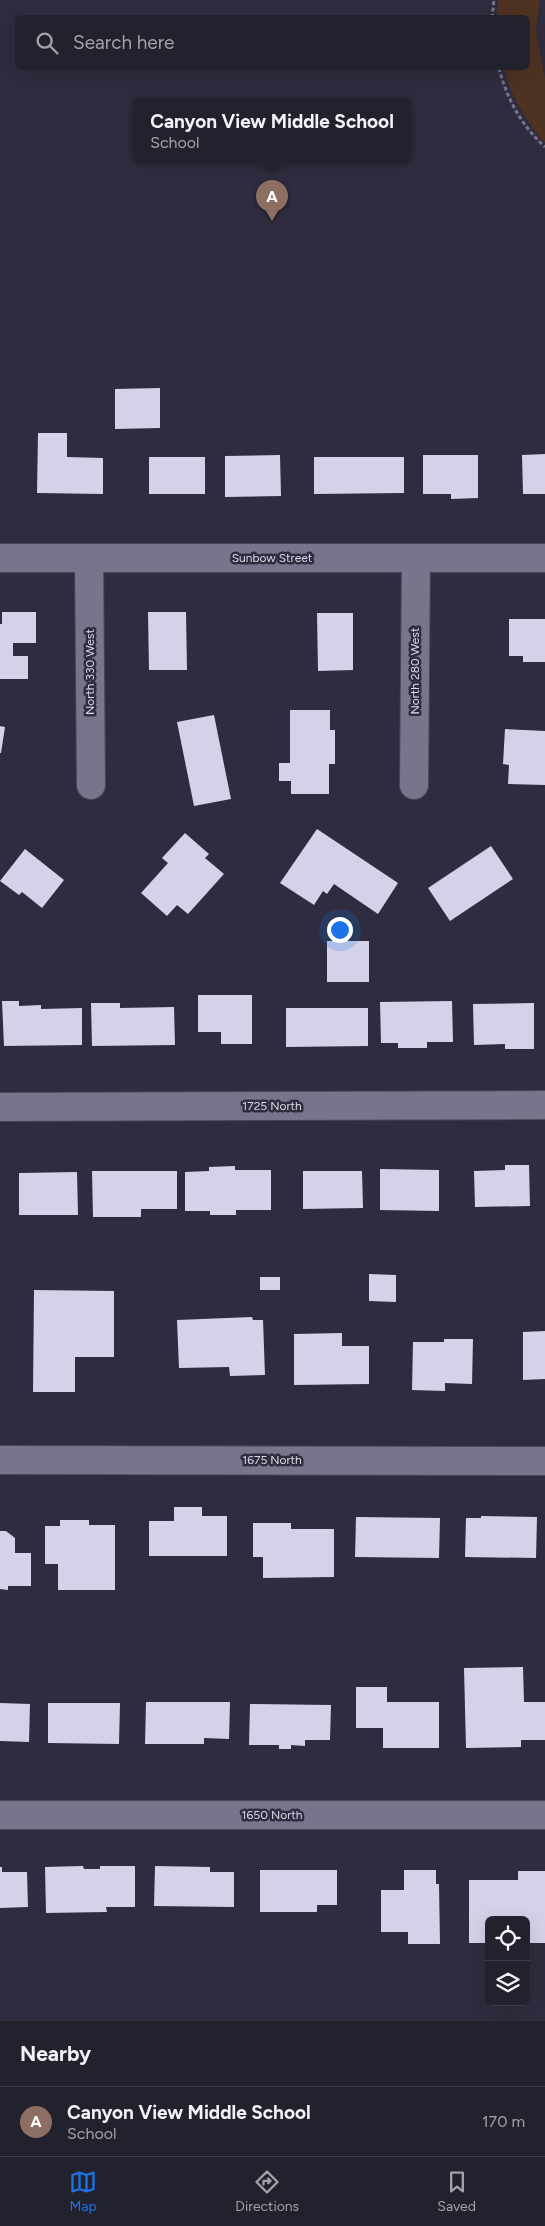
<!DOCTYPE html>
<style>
body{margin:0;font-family:Figtree,sans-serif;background:#2a2936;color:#f1f3f6}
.controls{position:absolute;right:15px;bottom:15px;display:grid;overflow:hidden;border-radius:8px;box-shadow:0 5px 20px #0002}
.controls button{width:45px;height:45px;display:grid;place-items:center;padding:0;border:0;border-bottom:1px solid #3f3e4a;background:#22212e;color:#f1f3f6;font:25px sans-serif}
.you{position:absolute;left:339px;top:929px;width:18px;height:18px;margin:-12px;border:4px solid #fff;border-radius:50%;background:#1a73e8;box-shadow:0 0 0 8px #1a73e833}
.badge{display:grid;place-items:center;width:32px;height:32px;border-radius:50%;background:#1a73e8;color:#fff;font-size:16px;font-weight:700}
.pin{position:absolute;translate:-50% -41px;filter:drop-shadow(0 1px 2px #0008)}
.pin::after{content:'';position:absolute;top:26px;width:18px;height:15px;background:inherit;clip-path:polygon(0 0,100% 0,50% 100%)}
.popup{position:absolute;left:133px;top:98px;width:278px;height:65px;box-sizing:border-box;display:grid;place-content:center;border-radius:8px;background:#22212e;filter:drop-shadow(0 1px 4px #0005);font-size:16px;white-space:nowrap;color:#a2a3aa}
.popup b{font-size:19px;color:#f1f3f6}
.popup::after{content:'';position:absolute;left:50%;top:100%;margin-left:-10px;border:10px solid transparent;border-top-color:#22212e}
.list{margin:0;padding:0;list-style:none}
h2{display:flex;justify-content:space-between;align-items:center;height:65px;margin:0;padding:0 20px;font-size:21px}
h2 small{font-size:16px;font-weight:400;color:#a2a3aa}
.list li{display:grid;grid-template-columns:32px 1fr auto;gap:15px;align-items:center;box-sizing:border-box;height:70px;padding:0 20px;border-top:1px solid #3f3e4a}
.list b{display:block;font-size:19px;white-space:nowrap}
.list p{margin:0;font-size:16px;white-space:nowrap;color:#a2a3aa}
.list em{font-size:16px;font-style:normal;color:#a2a3aa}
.icon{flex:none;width:28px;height:28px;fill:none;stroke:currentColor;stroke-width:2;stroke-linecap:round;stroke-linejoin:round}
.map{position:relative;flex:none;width:545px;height:2021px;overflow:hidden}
.search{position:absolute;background:#22212e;box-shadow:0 5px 20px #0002;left:15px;right:15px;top:15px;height:55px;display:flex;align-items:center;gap:12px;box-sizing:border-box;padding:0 18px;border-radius:8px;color:#a2a3aa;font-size:19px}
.sheet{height:135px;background:#22212e}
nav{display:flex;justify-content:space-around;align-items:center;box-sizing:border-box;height:70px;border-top:1px solid #3f3e4a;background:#22212e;font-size:14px;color:#a2a3aa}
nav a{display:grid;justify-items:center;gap:2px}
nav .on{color:#1a73e8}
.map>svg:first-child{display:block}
</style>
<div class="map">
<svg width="545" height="2021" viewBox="0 0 545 2021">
<rect width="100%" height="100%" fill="#2e2c3e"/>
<path fill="#4e3222" d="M498 0H540L536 32 545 78V143C526 121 510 96 504 68H528V18L497 17Z"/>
<g fill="#d4d2e9">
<path d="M160 388V428L115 429V389Z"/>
<path d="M38 433H67V457L103 458V494L37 493Z"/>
<path d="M545 454V494H523L522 455Z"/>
<path d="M280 455 281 496 225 497V456Z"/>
<path d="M423 455H478V498L451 499V494H423Z"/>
<rect x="149" y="457" width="56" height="37"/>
<path d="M314 457H404V493L314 494Z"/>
<path d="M2 612H36V643H13V656H28V679H0V624H2Z"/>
<path d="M148 612H186L187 670H149Z"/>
<path d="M317 613H353V670L318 671Z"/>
<path d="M509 619H545V662H523V656H509Z"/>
<path d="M290 710H330V730H335V764H329V794H291V781H279V763H290Z"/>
<path d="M214 715 231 799 194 806 177 722Z"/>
<path d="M0 726 5 727 1 753H0Z"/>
<path d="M505 729 545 731V785L508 784 509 765 503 764Z"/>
<path d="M317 829 398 883 378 914 334 884 327 894 323 891 314 905 280 883Z"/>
<path d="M185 833 209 854 205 858 224 874 188 914 177 905 167 916 141 893 168 863 162 858Z"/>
<path d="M491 846 513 879 450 921 428 888Z"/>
<path d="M25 849 64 880 42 908 22 892 19 895 0 881Z"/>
<rect x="327" y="941" width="42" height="41"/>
<path d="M198 995H252V1044H221V1032H198Z"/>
<path d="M2 1001H19V1006L41 1005V1009L82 1008V1045L4 1046Z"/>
<path d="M452 1001 453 1042H427V1048H398V1043H381L380 1002Z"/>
<path d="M91 1003H120V1008L174 1007 175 1045 92 1046Z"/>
<path d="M534 1003V1049H505V1044L474 1045 473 1004Z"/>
<path d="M286 1008H368V1046L286 1047Z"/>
<path d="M505 1165H529L530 1206 475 1207 474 1171 505 1170Z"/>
<path d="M235 1166V1170H271V1210H236V1215H210V1211H185V1172L209 1171V1167Z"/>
<path d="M380 1169 439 1170V1211L380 1210Z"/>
<path d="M92 1171H177V1209H141V1217H93Z"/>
<path d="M303 1171H362L363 1208 303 1209Z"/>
<path d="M77 1172 78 1215H19V1173Z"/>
<path d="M369 1274 396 1275V1302L369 1301Z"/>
<rect x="260" y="1277" width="20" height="13"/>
<path d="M34 1290 114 1291V1357H75V1392H33Z"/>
<path d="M252 1317 253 1320H263L265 1375 230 1376 229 1367 179 1368 177 1320Z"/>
<path d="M545 1331V1379L523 1380V1332Z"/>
<path d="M342 1333V1346H369V1384L294 1385V1334Z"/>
<path d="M444 1339H473L472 1384 445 1383V1391L412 1390 413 1342H444Z"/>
<path d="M174 1507H202V1516H227V1556H149V1521H174Z"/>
<path d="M481 1516 537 1517 536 1558 465 1557 466 1518H481Z"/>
<path d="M356 1517 440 1518 439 1558 355 1557Z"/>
<path d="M60 1520H89V1525H115V1590H58V1564H45V1526H60Z"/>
<path d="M253 1523H291V1529H334V1577L263 1578V1557H253Z"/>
<path d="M0 1531H6L15 1538V1553H31V1586H8V1590L0 1589Z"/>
<path d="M523 1667 524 1702H545V1740H521V1747L466 1748 464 1668Z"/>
<path d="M356 1687H387V1702H439V1748H383V1728H356Z"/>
<path d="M146 1702H230L229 1739 204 1738V1744H145Z"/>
<path d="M0 1703 30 1704 29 1742 0 1741Z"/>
<path d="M48 1703H120L119 1744 48 1743Z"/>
<path d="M250 1704 331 1705 330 1740H305V1746L291 1745V1749H279V1745H249Z"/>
<path d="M83 1866 84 1869H100V1866H135V1907H106L107 1912 46 1913 45 1867Z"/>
<path d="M155 1866 210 1867V1872H234V1907L154 1906Z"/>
<path d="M0 1867H2V1872H27L28 1907 0 1908Z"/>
<path d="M260 1870H337V1905H317V1912H260Z"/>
<path d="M404 1870H436V1884H439L440 1944H408V1932H381V1890H404Z"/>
<path d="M518 1871H545V1943H526V1920H489V1943H469V1880H518Z"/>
</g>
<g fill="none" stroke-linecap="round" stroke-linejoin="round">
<g stroke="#494857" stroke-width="30">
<g id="minor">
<path d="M0 558H545"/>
<path d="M89 558 91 785"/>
<path d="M414 785 416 558"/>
<path d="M0 1107 545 1105"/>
<path d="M0 1460 545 1461"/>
<path d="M0 1815H545"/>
</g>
</g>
<g stroke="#777585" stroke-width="3" stroke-dasharray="4 2.5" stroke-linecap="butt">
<path d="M492 18 494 0"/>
<path d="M499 68C507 99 521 125 545 147"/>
</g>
<use href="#minor" stroke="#77758b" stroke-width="28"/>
</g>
<g text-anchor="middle" stroke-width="5" stroke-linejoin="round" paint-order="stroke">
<g font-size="12" fill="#dcdbe7" stroke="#2e2c3e">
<text x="272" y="562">Sunbow Street</text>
<text transform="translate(415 671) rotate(-90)" y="4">North 280 West</text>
<text transform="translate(90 672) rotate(-90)" y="4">North 330 West</text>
<text x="272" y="1110">1725 North</text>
<text x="272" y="1464">1675 North</text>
<text x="272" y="1819">1650 North</text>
</g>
</g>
</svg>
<div class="controls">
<button><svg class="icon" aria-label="locate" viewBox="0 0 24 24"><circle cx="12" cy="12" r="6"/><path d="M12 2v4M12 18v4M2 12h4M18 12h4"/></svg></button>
<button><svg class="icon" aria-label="layers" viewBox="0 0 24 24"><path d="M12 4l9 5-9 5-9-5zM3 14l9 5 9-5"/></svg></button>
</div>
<div class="you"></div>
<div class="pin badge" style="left:272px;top:221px;background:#8d6e63">A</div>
<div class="popup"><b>Canyon View Middle School</b>School</div>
<div class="search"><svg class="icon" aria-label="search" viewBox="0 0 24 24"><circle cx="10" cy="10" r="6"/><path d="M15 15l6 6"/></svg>Search here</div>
</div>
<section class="sheet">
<h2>Nearby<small></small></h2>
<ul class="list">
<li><span class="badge" style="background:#8d6e63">A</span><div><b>Canyon View Middle School</b><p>School</p></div><em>170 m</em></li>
</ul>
</section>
<nav>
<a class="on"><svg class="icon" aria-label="map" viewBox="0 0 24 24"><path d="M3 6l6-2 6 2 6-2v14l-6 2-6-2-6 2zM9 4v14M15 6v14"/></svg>Map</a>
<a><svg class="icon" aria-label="directions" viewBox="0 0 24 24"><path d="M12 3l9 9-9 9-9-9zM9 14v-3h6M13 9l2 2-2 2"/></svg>Directions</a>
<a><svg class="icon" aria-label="saved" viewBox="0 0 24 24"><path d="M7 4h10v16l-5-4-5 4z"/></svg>Saved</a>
</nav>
